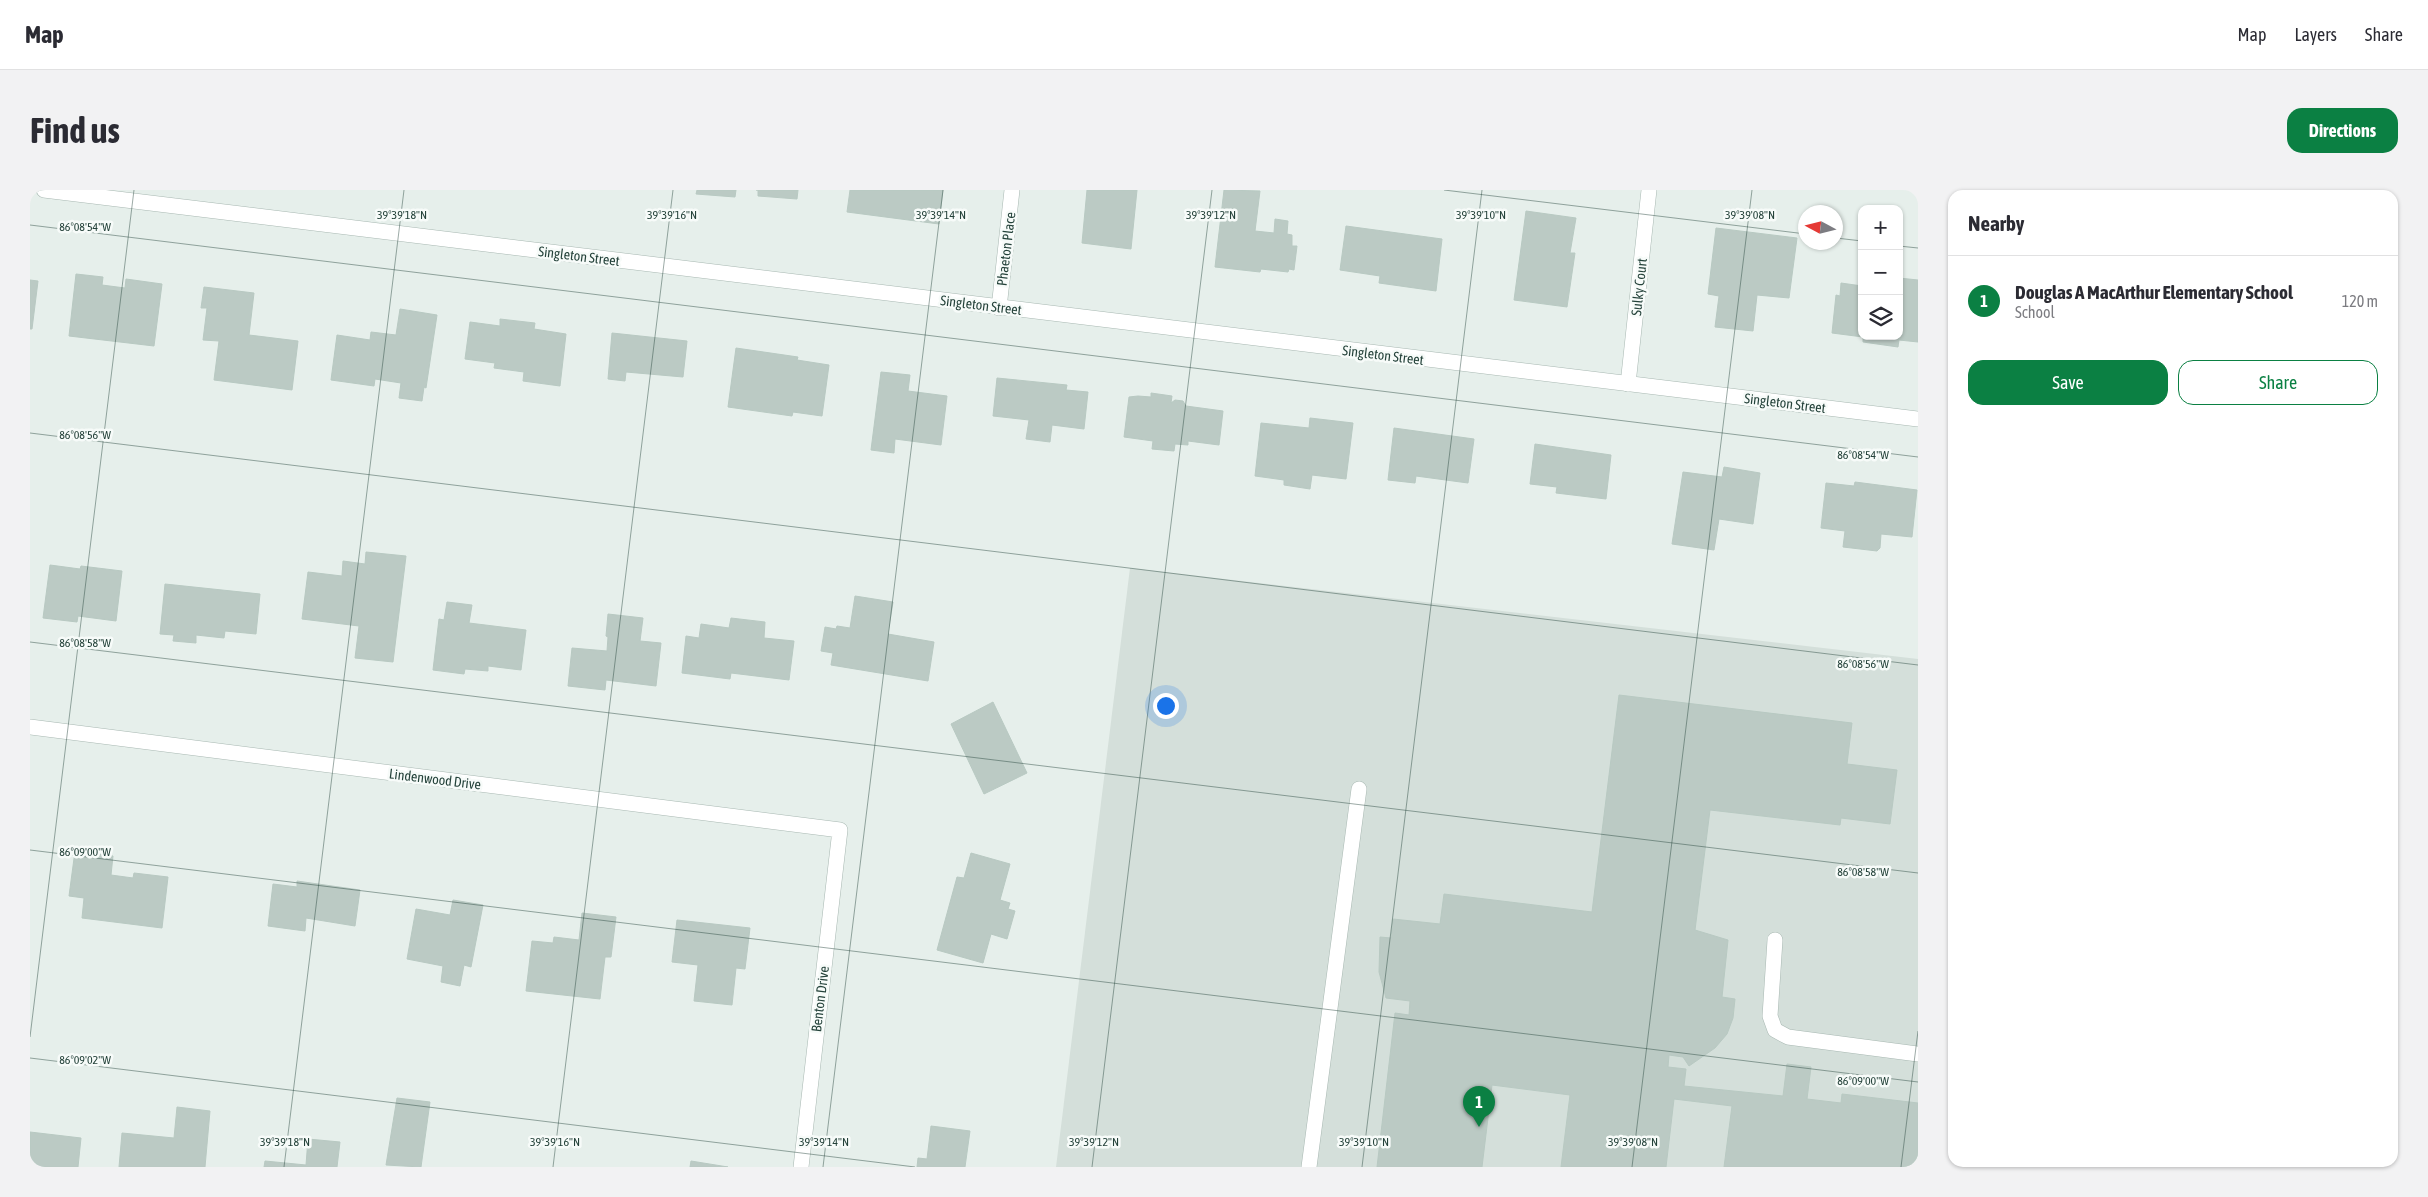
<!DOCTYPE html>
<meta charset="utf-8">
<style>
body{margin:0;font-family:"Asap Condensed",sans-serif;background:#f2f2f3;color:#2b2b33}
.controls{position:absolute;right:15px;top:15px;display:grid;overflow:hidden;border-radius:10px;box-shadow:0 1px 4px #0004}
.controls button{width:45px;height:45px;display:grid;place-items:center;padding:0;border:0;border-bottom:1px solid #e1e1e2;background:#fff;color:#2b2b33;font:25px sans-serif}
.compass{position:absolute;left:1768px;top:15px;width:45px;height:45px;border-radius:50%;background:#fff;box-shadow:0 1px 4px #0004;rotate:277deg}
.you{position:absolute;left:1135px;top:515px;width:18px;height:18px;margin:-12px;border:4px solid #fff;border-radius:50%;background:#1a73e8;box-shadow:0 0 0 8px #1a73e833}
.badge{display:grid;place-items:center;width:32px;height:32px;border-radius:50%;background:#0b8043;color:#fff;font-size:16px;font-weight:700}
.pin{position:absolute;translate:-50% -41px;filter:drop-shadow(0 1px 2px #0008)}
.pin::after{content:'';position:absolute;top:26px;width:18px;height:15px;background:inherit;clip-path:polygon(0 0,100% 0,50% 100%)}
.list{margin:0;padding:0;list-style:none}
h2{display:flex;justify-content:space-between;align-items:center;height:65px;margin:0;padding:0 20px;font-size:21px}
h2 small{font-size:16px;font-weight:400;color:#7c7c81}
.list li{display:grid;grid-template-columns:32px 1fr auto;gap:15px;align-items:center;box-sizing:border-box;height:90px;padding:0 20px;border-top:1px solid #e1e1e2}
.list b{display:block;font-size:19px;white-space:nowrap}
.list p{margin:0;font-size:16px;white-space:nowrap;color:#7c7c81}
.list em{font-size:16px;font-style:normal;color:#7c7c81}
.actions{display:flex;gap:10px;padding:15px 20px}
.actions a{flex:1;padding:11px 0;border:1px solid #0b8043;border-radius:15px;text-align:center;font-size:18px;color:#0b8043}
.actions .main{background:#0b8043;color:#fff}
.icon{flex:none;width:28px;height:28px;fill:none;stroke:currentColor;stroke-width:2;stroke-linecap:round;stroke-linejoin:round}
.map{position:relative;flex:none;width:1888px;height:977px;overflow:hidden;border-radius:15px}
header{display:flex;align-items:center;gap:30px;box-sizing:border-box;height:70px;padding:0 25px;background:#fff;border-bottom:1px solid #e1e1e2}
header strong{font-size:24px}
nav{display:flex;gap:28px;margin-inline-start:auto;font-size:18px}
.intro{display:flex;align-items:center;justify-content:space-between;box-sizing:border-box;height:120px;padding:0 30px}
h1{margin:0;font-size:35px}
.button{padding:12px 22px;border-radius:15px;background:#0b8043;color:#fff;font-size:18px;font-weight:700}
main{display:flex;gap:30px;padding:0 30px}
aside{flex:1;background:#fff;border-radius:15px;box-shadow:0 1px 4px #0004}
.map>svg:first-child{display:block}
</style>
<header>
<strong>Map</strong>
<nav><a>Map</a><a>Layers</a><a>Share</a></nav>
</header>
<div class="intro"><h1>Find us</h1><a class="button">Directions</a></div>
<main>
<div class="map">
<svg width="1888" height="977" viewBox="0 0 1888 977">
<rect width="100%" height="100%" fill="#e6efeb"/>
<path fill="#d4dfda" d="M1100 378 1888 469V977H1026Z"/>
<g fill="#bbcac4" stroke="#b8c9c2">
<path d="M667 0H706L705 7 666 4Z"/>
<path d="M726 0H768L767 9 728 6V0Z"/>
<path d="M820 0H913L909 34 817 22Z"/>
<path d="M1057 0H1107L1101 59 1052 53Z"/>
<path d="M1194 0 1230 1 1225 41 1244 43 1245 29 1258 31 1257 44 1262 45V56H1267L1264 80 1259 79 1258 82 1231 79 1230 82 1185 77Z"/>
<path d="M1496 21 1546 28 1540 63H1545L1537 117 1484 110Z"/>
<path d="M1316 36 1412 49 1406 101 1349 93 1350 86 1310 80Z"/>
<path d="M1686 38 1767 48 1759 108 1727 105 1723 141 1685 137 1689 106 1678 104Z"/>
<path d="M46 84 73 87 72 95 95 98 96 89 132 94 124 156 39 146Z"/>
<path d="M1869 88 1888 90V152L1869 150 1868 157 1833 152V147L1802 143 1806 105 1810 106 1811 93 1832 96V146H1869Z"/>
<path d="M0 90 8 91 2 139H0Z"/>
<path d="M174 97 224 103 219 145 268 151 262 200 184 190 189 151 173 150 177 118H171Z"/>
<path d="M370 119 407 125 396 198 394 197 392 211 369 208 371 193 345 189 344 196 301 190 307 145 340 150 341 142 366 145Z"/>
<path d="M470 129 505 133 504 139 536 144 530 196 493 191 494 182 464 178 465 173 435 169 440 132 470 136Z"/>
<path d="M582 143 657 151 653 187 596 182 595 191 578 189Z"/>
<path d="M706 158 768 167 767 170 799 175 792 226 763 222 762 226 698 217Z"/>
<path d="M851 182 880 185 878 201 917 206 911 255 865 249 864 263 841 260Z"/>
<path d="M967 188 1037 195 1036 200 1058 202 1054 239 1022 235 1020 252 996 249 999 230 963 226Z"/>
<path d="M1121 203 1142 206 1141 213 1145 210 1153 211 1156 216 1193 221 1189 255 1158 251V255L1145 254 1144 261 1122 259 1123 251 1094 247 1099 207 1108 206 1121 207Z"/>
<path d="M1280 228 1323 233 1316 289 1282 285 1280 299 1254 295V290L1225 286 1231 233 1279 238Z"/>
<path d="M1364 238 1444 249 1438 293 1386 286 1385 293 1358 290Z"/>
<path d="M1505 254 1581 265 1576 309 1526 303 1527 297 1500 294Z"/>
<path d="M1694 277 1730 283 1723 334 1689 329 1684 360 1642 354 1653 282 1692 287Z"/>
<path d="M1825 292 1887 300 1882 347 1851 344 1850 358 1847 361 1813 357 1815 341 1791 338 1796 293 1824 296Z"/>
<path d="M336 362 376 366 363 472 325 468 329 436 272 429 278 382 312 386 313 371 335 374Z"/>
<path d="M20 375 50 379 51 376 92 381 86 431 48 426 47 432 13 428Z"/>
<path d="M135 394 230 404 226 444 195 441 194 448 166 445V453L143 451 144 445 130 444Z"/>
<path d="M825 406 863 412 858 444 904 452 898 491 801 475 803 463 791 461 795 437 806 439 807 436 820 438Z"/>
<path d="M417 412 442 415 439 433 496 440 491 480 458 476V481L435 479 434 484 403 480 409 429 414 430Z"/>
<path d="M578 424 613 428 610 451 631 453 626 496 576 490 575 500 538 496 542 458 577 461 578 447 576 446Z"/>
<path d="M701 428 735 432 734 448 764 451 759 490 701 483 700 489 652 483 656 446 669 448 671 434 699 438Z"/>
<path d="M1589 505 1822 533 1817 574 1867 580 1860 634 1811 628 1810 635 1680 620 1665 740 1698 750 1692 807 1705 809 1703 828 1697 844 1685 858 1659 876 1653 867 1639 865 1638 877 1656 879 1654 896 1753 906 1757 874 1781 877 1777 909 1811 913 1812 904 1888 913V977H1694L1702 916 1644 909 1636 977H1531L1540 905 1462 895 1452 977H1347L1365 823 1379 825 1380 811 1356 808 1349 782 1350 747 1361 748 1363 729 1410 734 1414 704 1562 722Z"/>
<path d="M963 512 997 583 954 604 921 534Z"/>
<path d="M45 661 83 666 81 685 103 688 104 683 138 687 132 738 52 728 54 708 39 706Z"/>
<path d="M941 663 980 674 970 710 980 713 978 719 985 721 977 749 961 744 953 773 907 760 927 687 934 688Z"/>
<path d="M267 691 330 700 325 736 276 728 275 741 238 736 243 694 267 697Z"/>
<path d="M423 710 453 715 441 777 434 775 430 796 411 792 413 776 377 769 386 719 420 725Z"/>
<path d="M552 723 586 727 581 767H575L570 809 496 801 502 751 523 753 524 747 549 750Z"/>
<path d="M647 730 720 738 715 779 706 778 702 815 664 811 668 775 642 772Z"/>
<path d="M367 908 400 912 391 977 356 975Z"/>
<path d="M147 917 180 921 175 977H89L92 943 144 948Z"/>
<path d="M901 936 940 941 935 977H887L888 968 897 969Z"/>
<path d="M0 942 51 948 48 977H0Z"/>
<path d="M278 949 310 952 307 977H234L235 971 276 975Z"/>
<path d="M661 971 698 977H660Z"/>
</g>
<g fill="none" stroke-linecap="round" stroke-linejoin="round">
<g stroke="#a8b8b2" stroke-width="16">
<g id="lane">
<path d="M1745 750 1740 826 1745 840 1758 847 1888 864"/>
<path d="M1279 977 1329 599"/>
</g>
</g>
<g stroke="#a8b8b2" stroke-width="16">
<g id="street">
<path d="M14 0 1888 229"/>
<path d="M969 118 982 0"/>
<path d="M1598 194 1619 0"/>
<path d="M0 537 810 640 771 977"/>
</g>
</g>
<use href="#lane" stroke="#fff" stroke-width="15"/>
<use href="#street" stroke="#fff" stroke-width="15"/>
</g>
<path fill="none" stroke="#24423a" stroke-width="1" stroke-opacity="0.45" d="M1414 0 1776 44M0 35 1888 267M1806 48 1832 51M1869 56 1888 58M0 243 1888 475M0 452 1888 683M0 660 1888 892M0 847 104 0M0 868 885 977M254 977 374 0M523 977 643 0M793 977 913 0M1062 977 1182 0M1332 977 1452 0M1602 977 1722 0M1871 977 1888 841"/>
<g text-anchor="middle" stroke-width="5" stroke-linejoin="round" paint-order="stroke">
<g font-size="14" fill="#24423a" stroke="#f7fbf9">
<text transform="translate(976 59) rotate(-83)" y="5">Phaeton Place</text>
<text transform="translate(549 66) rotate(7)" y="5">Singleton Street</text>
<text transform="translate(1609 97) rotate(-84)" y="5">Sulky Court</text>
<text transform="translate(951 115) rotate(7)" y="5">Singleton Street</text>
<text transform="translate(1353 165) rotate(7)" y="5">Singleton Street</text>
<text transform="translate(1755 213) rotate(7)" y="5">Singleton Street</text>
<text transform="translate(405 589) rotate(7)" y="5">Lindenwood Drive</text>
<text transform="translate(790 809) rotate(-83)" y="5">Benton Drive</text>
</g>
</g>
<g font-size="12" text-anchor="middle" fill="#24423a" stroke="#f7fbf9" stroke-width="5" stroke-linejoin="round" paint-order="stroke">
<text x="372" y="29">39°39'18"N</text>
<text x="642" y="29">39°39'16"N</text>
<text x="911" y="29">39°39'14"N</text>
<text x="1181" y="29">39°39'12"N</text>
<text x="1451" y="29">39°39'10"N</text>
<text x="1720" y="29">39°39'08"N</text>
<text x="55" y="41">86°08'54"W</text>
<text x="55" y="249">86°08'56"W</text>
<text x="1833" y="269">86°08'54"W</text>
<text x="55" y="457">86°08'58"W</text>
<text x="1833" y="478">86°08'56"W</text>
<text x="55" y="666">86°09'00"W</text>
<text x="1833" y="686">86°08'58"W</text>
<text x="55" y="874">86°09'02"W</text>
<text x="1833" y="895">86°09'00"W</text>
<text x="255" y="956">39°39'18"N</text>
<text x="525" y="956">39°39'16"N</text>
<text x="794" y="956">39°39'14"N</text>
<text x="1064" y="956">39°39'12"N</text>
<text x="1334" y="956">39°39'10"N</text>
<text x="1603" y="956">39°39'08"N</text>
</g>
</svg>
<div class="controls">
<button>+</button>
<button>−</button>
<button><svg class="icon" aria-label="layers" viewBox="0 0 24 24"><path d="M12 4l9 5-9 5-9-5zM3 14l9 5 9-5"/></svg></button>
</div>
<svg class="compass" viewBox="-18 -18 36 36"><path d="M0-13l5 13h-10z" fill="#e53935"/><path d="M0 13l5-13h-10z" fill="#7c7c81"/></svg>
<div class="you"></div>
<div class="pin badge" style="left:1449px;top:937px">1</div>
</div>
<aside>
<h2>Nearby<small></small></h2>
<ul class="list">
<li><span class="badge">1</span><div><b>Douglas A MacArthur Elementary School</b><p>School</p></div><em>120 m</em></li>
</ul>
<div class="actions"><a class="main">Save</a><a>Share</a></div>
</aside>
</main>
